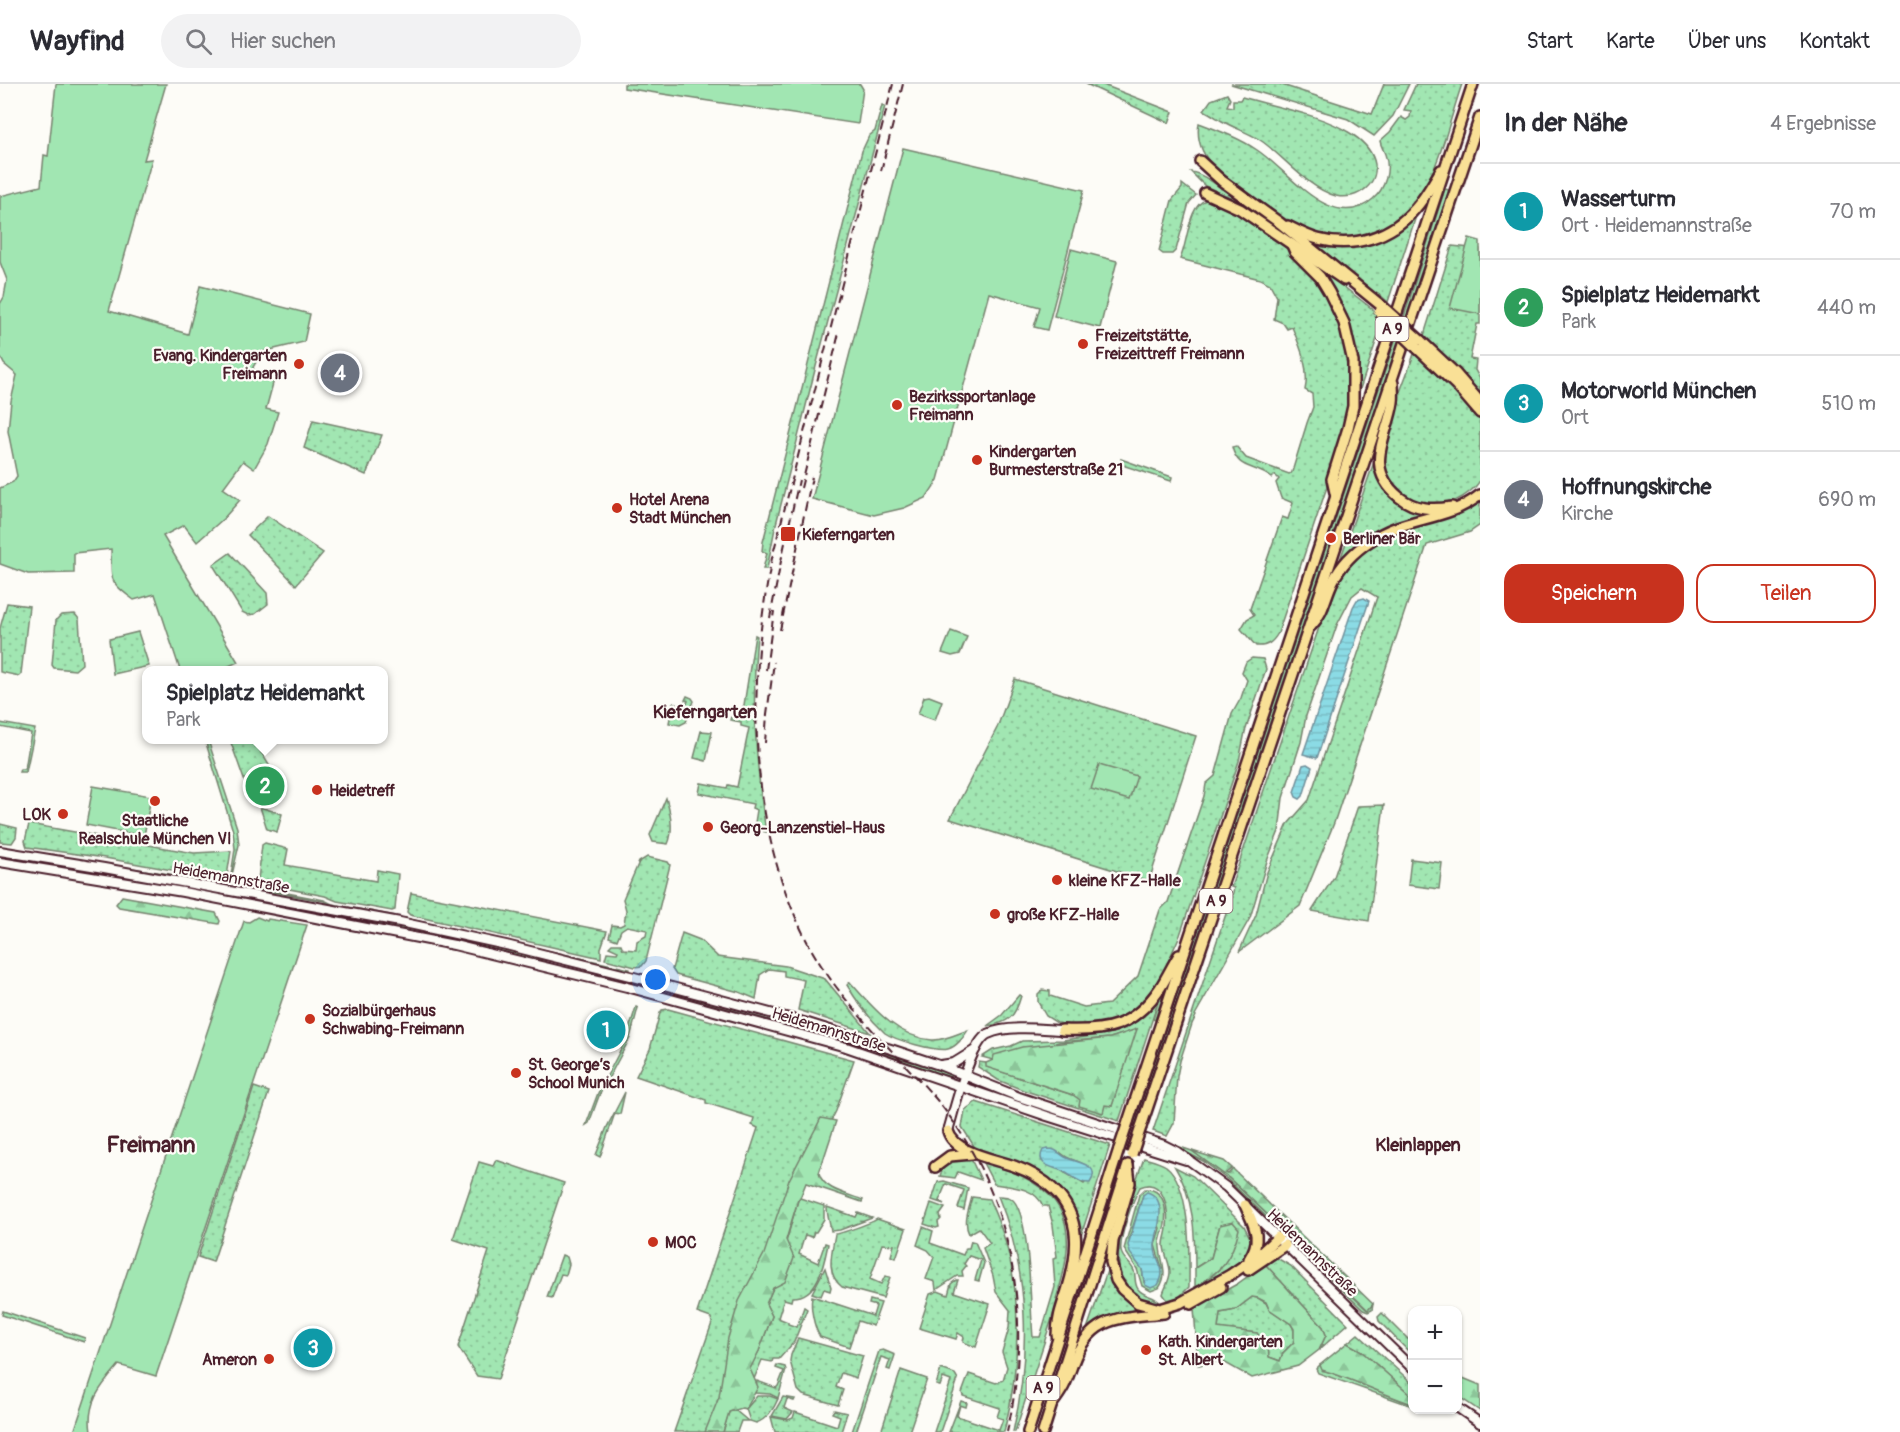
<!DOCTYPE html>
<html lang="de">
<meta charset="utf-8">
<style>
body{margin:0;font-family:Pangolin,sans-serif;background:#f2f2f3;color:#2b2b33}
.controls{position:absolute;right:18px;bottom:18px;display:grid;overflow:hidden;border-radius:12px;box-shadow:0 2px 4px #0004}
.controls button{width:54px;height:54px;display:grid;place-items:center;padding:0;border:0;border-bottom:2px solid #e1e1e2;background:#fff;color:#2b2b33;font:30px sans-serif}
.you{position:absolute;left:656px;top:896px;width:21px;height:21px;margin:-15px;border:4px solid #fff;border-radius:50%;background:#1a73e8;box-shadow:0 0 0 9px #1a73e833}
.badge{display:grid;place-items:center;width:39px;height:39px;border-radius:50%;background:#c8321e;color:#fff;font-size:20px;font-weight:700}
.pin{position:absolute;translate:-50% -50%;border:3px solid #fff;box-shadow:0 2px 6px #0006}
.popup{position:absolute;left:142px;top:582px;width:246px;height:78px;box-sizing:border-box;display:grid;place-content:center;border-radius:12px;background:#fff;filter:drop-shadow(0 2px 4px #0005);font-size:20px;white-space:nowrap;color:#7c7c81}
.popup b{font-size:22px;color:#2b2b33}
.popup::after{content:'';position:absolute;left:50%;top:100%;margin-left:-12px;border:12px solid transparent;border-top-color:#fff}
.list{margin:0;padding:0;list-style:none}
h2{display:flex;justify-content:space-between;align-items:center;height:78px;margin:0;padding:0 24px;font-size:26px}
h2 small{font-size:20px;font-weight:400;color:#7c7c81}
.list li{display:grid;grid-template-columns:39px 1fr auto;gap:18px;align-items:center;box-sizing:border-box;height:96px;padding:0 24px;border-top:2px solid #e1e1e2}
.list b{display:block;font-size:22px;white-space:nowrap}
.list p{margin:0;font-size:20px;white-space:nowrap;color:#7c7c81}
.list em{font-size:20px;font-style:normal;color:#7c7c81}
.actions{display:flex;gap:12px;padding:18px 24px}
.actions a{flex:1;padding:14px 0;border:2px solid #c8321e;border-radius:18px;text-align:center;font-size:21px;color:#c8321e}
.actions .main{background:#c8321e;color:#fff}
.icon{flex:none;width:33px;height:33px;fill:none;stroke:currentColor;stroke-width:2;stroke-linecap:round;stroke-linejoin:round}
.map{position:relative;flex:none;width:1480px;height:1348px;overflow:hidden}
header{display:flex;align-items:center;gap:36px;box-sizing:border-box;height:84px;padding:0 30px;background:#fff;border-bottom:2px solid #e1e1e2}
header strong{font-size:28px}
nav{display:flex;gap:33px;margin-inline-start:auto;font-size:21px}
.search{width:420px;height:54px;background:#f2f2f3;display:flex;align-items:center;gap:15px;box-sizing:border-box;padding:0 21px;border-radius:33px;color:#7c7c81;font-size:22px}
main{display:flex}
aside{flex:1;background:#fff}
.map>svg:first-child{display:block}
</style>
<header>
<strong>Wayfind</strong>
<div class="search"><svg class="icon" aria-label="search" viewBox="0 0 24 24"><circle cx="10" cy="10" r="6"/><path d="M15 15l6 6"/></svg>Hier suchen</div>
<nav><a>Start</a><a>Karte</a><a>Über uns</a><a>Kontakt</a></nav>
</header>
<main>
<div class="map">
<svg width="1480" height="1348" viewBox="0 0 1480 1348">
<defs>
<pattern id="grass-dots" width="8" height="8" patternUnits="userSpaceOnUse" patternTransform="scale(1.5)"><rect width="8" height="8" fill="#a1e6b2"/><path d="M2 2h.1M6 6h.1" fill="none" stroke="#8cc599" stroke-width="1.8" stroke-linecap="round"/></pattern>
<pattern id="forest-firs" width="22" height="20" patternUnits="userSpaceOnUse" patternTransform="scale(1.5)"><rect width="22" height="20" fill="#a1e6b2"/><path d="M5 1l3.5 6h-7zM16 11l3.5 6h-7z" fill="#8cc599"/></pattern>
<pattern id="water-rules" width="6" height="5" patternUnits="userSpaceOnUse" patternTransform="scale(1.5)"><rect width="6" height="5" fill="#8bdbe5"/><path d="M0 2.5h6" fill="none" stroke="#79bcc5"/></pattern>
</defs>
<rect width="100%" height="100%" fill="#fdfcf7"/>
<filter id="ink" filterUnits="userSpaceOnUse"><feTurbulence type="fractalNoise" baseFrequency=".0167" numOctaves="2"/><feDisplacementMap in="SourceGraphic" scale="12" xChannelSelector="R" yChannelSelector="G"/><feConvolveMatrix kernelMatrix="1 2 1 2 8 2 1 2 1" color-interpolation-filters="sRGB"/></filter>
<g filter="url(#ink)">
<g fill="url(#grass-dots)" stroke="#76826e" stroke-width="1.5" fill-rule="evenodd">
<path d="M1086 0H1101L1173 28 1169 39Z"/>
<path d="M1231 0H1279L1372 30 1384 0H1409L1393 32 1374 52 1348 35Z"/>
<path d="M1416 0H1462C1450 35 1440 80 1421 111 1392 156 1343 164 1297 142 1268 128 1242 103 1215 84 1202 71 1196 57 1199 39 1220 47 1239 54 1257 66 1288 86 1332 151 1373 115 1385 105 1391 86 1385 70 1383 65 1381 62 1380 57L1390 48 1401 33 1406 36 1410 33 1411 27 1404 26Z"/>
<path d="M1227 10 1230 15 1227 22 1233 23V16H1240L1242 13C1275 23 1320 30 1350 49 1360 55 1370 64 1374 76 1381 99 1358 117 1336 112 1308 104 1286 75 1263 58 1250 49 1236 45 1222 37 1217 34 1211 30 1204 26L1211 16Z"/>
<path d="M882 21 885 22 815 286 775 444 767 485H763L767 469 762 467 763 458 862 67 869 52 875 47Z"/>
<path d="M1191 88C1206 90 1225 109 1241 116V118L1205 102Z"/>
<path d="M1182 100 1196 111 1189 119 1176 166 1172 170H1163L1159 167 1172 116 1182 104Z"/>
<path d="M1445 105 1449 106 1407 235 1404 232Z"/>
<path d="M1206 116 1237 129 1270 151 1290 167 1317 194 1334 223 1347 260 1352 305 1341 361 1278 549C1273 558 1267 563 1256 562L1241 545 1247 535 1254 531 1250 525 1282 433 1288 435 1293 419 1281 414 1276 399 1279 395 1275 391 1272 394C1254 380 1238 387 1232 363L1236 362 1246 374 1289 390 1292 388 1307 339 1313 323 1312 310 1305 306C1310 285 1300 262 1292 243L1287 245 1283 239 1274 235 1277 213 1270 200 1260 195 1180 175C1188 159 1188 121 1206 116Z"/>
<path d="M1417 129 1388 218 1379 210 1377 212 1304 154C1316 157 1329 161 1341 162 1369 166 1399 148 1417 129Z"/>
<path d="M1452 162 1480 165V240H1477L1470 275 1476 276 1475 286 1480 295V315L1424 251Z"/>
<path d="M1308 175 1375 227 1373 229 1383 237 1359 308 1357 309 1353 261Z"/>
<path d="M1397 251 1400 253 1136 1041 1133 1040 1153 979Z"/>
<path d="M1415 267 1452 303 1480 336C1480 347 1480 387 1480 396 1478 401 1472 406 1468 409 1439 433 1384 419 1384 378 1383 342 1404 301 1415 267Z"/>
<path d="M313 336 382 351 366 391 304 364Z"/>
<path d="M1376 372 1385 402 1434 429 1406 437 1339 479Z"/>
<path d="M1121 375 1172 393 1171 397 1122 381Z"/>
<path d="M1480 414V441L1470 448 1427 461 1334 739 1300 822 1239 868 1256 831 1267 788 1288 740 1309 716 1377 513 1362 504 1352 512 1337 541 1306 632 1301 658 1283 714 1279 747 1267 777 1250 834 1195 931 1196 932 1192 940 1180 977 1177 992 1174 1039 1167 1052 1153 1047 1232 812 1234 804 1231 803 1332 505 1350 477 1377 455Z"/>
<path d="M268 432 323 469 296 501 248 451Z"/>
<path d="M230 469 267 509 268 520 255 530 248 531 242 528 213 481Z"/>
<path d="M7 519 29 522 21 590 19 592 0 588V544Z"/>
<path d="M75 530 79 535 82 580 75 586 54 584 52 581 56 536 61 531Z"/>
<path d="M138 548 149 582 113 590 109 555Z"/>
<path d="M755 551 757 552C751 617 756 683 766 748L754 745 757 726 752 724 753 720 699 709 701 699 727 704 728 701 737 703 749 644 741 642V638L730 636 731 633 740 629 744 621Z"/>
<path d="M1252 574 1263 575 1266 585 1245 648 1239 677 1180 851 1159 898 1150 911 1138 925 1118 938 1083 943 1057 939 1046 932 1038 918V910L1042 906 1050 907V912L1084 923 1109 920 1138 892 1160 826 1168 818 1204 712 1206 700 1215 692 1232 630 1241 614 1247 596 1242 588 1246 578Z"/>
<path d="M1015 595 1196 652 1149 797 950 735 997 644Z"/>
<path d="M687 612 692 614 694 617 686 638 680 641 669 639 673 619 677 620 676 623 684 626 688 617 685 616Z"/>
<path d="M0 639 35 645 26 688H19L20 685H25L31 649 0 643Z"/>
<path d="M701 647 712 648 706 677 694 674Z"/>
<path d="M205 656H208L237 744 239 761 232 791H231L235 765 233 747Z"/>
<path d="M230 656H254L276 693 272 695 269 693 275 701 274 697 278 695 279 698 274 717 268 720 252 718Z"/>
<path d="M666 714C670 727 674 747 668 760L653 758 650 751Z"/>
<path d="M1384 721 1369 837 1312 827 1334 793 1358 722Z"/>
<path d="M260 723 282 730 277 748 267 745Z"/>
<path d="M0 740 17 744 16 753 12 759 0 758Z"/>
<path d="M29 740 194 769 231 767 227 792 222 795 105 774 27 763 25 757Z"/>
<path d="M265 759 288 765 285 781 376 797 377 786 398 790 395 826 392 827 337 817 325 812 259 799 258 796 262 761Z"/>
<path d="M36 769 201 795V798L36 771Z"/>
<path d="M647 773 668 778 670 781 646 877 642 882 635 883 605 875 607 868 617 869 618 867 609 863 612 860H621L623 865 636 866 637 857 646 852 647 846 627 842 621 846 617 856 609 853 612 841 620 842 624 840 626 826 623 815 639 778Z"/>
<path d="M1411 775 1442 779 1439 805 1408 801Z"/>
<path d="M261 804 324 816 332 820 396 832 392 833 331 822 324 817 261 806Z"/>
<path d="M411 809 607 847 601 864V874L410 831 407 828Z"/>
<path d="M258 818 374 839H386L447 852 449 855 446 856 258 820Z"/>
<path d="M405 834 630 885V887Z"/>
<path d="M682 849 700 856 718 873 786 882 825 895 870 949 798 926 804 896 784 892V887L769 885 760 891 756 915 739 908 676 891 672 885Z"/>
<path d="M461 857 488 860 628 894V896L552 877 527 874 460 859Z"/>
<path d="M850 898C872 922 896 953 932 956 943 957 957 950 968 946 964 953 956 963 948 965 936 968 895 956 885 949 871 936 857 918 847 901Z"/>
<path d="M675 910 795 943 814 946 858 958 860 961 858 963 855 962 674 913Z"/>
<path d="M1161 910 1163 911 1155 936 1153 935 1158 918 1119 1037 1023 1006 998 996 978 983 979 978 986 979 987 983 1073 1011 1112 1022 1125 950 1110 954 1059 958 993 976 982 973 993 966 1011 962 1022 957 1063 956 1114 949 1133 940Z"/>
<path d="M1019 911 1021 912C1015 933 1009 939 987 942L1002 931Z"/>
<path d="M636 923 638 924 630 954 599 1012 589 1039 586 1041 598 1009 626 955Z"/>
<path d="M668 925 854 976 836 1027 790 1117 711 1348H674L712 1239 711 1234 697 1229 758 1044 752 1041 754 1034 706 1019V1016L636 992 650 965 660 929 662 926Z"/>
<path d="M876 967 912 978H919L952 990 949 994 942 991 875 969Z"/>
<path d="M254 1003 269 1008 213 1178 198 1173Z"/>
<path d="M625 1008 620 1030 615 1029 600 1073 596 1071 607 1043Z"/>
<path d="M976 1018 1110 1061 1080 1155C1078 1131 1069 1115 1052 1098L977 1067 962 1043 965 1026ZM1061 1069C1070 1078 1085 1076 1093 1089L1084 1100 1062 1087Z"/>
<path d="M1168 1059 1192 1067 1229 1094 1366 1225 1368 1226 1373 1220 1372 1226 1368 1228 1363 1226 1228 1096 1203 1077Z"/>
<path d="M970 1073 981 1096 958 1088 955 1094 940 1092C944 1076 956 1075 970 1073Z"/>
<path d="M1144 1074C1151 1076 1160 1078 1166 1082 1192 1102 1189 1173 1189 1203L1180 1212 1168 1217 1163 1210C1165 1203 1170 1196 1170 1188 1170 1179 1164 1170 1164 1161 1164 1155 1167 1149 1167 1143 1169 1125 1164 1093 1140 1103 1133 1116 1119 1153 1121 1167 1122 1175 1131 1179 1134 1187 1136 1193 1134 1199 1138 1205 1145 1214 1154 1210 1161 1220 1086 1213 1130 1115 1144 1074Z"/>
<path d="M496 1076 564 1099 498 1295 477 1292 458 1263 489 1167 453 1155 479 1078 493 1082Z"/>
<path d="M982 1077C1063 1102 1083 1133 1056 1215L1058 1216 1015 1348H1013C1031 1270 1029 1187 998 1112 1003 1112 1008 1112 1012 1115 1031 1131 1030 1226 1033 1253H1040L1055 1203 1053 1174 1057 1173 1053 1141 1048 1122H1043C1035 1103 1012 1103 994 1100Z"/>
<path d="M1175 1083 1193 1092 1244 1142 1252 1158 1251 1169 1233 1183 1201 1201 1224 1181 1220 1141 1211 1174 1195 1184C1195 1150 1194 1113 1175 1083Z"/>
<path d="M944 1097 968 1104 964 1126 958 1124 964 1106 946 1100 939 1117 944 1120 932 1116 938 1098Z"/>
<path d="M1145 1105C1164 1104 1167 1124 1165 1140 1164 1147 1159 1155 1160 1163 1161 1178 1169 1190 1159 1204L1151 1207 1142 1202 1137 1185 1124 1165 1139 1111ZM1143 1111 1160 1144 1155 1161 1162 1184 1144 1198 1142 1185 1134 1174 1129 1155Z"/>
<path d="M972 1113 989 1115C994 1127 999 1138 1003 1150 1023 1212 1020 1285 1004 1348H949L961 1317 967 1319 966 1323 960 1321 957 1332 999 1346 1003 1335 997 1333 1000 1324 963 1312 962 1309 969 1290 996 1299 1003 1296 1007 1283 1002 1268 1009 1244 1010 1226 996 1208 993 1192 983 1164 990 1159 979 1144 969 1150C963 1138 969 1125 972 1113Z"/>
<path d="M800 1114 824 1122V1135L816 1148H814L812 1153 805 1151 799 1170 818 1179 825 1159 828 1160C824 1180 818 1214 792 1213L791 1217 784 1215 778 1234 788 1238V1240L797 1243 804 1223 807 1225 794 1258 779 1275H773L772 1278 762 1276 754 1295 749 1285 759 1267 772 1232 766 1220 773 1204 798 1116Z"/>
<path d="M931 1119 945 1124 940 1131 941 1135 938 1138 939 1143 936 1144 924 1140Z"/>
<path d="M827 1123 856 1133 858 1129 872 1134 840 1146 831 1147C830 1139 827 1132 827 1123Z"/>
<path d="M877 1135 906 1145 896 1174 891 1172 894 1161 882 1160 870 1195 881 1200 885 1192 890 1193 883 1214 842 1203C825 1190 832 1168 835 1150 840 1150 874 1138 877 1135Z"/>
<path d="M923 1143 933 1147 930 1159 963 1171 966 1164H969L971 1157 975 1158 984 1179 979 1197 975 1196 981 1176 969 1172 964 1180 966 1182 962 1187 963 1192H957L936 1206 935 1198 926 1195 934 1173 928 1166 917 1161Z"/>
<path d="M562 1171 567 1173 569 1180 566 1191 561 1190 552 1214 547 1213Z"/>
<path d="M1275 1173 1291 1182 1348 1240 1319 1266 1326 1251 1323 1243 1265 1180Z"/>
<path d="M825 1184 831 1203 830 1207 824 1205 821 1212 812 1209Z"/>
<path d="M1107 1187 1113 1203 1136 1226 1111 1232 1089 1246 1087 1245Z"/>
<path d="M956 1196H958L954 1208 990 1220 976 1263 963 1258 964 1253 958 1249 956 1255 919 1244 930 1210 938 1207 948 1211 951 1200Z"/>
<path d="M812 1212 873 1232 876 1222 869 1220 870 1216 881 1219 873 1242 858 1237 849 1263 820 1253C814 1243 810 1224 812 1212Z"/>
<path d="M1252 1213 1258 1214 1266 1219 1269 1225 1291 1240 1294 1245V1258L1283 1269 1280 1277 1269 1273 1257 1249 1218 1245 1220 1229 1235 1226Z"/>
<path d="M3 1227 85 1254 84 1258 2 1231Z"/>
<path d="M1358 1250 1412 1299V1312L1360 1266 1347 1259Z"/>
<path d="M798 1254 863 1272 856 1294 841 1289 836 1303 843 1306 838 1321 803 1311 798 1306 790 1277 791 1271Z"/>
<path d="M883 1266 895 1271 890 1286 887 1285 890 1276 881 1273 856 1348H852L879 1267Z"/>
<path d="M777 1281 785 1283 786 1286 778 1314 770 1310 755 1309 757 1297 776 1304 778 1302 784 1287 776 1284Z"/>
<path d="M1320 1281 1323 1286C1354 1295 1382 1310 1412 1320V1322L1318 1289 1316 1285Z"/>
<path d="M941 1285 955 1290 958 1295 940 1348H934L951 1297 943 1294 940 1302 936 1301Z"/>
<path d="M901 1286 927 1295 909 1348H881Z"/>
<path d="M757 1312H770L778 1315C774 1325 766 1336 756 1339L750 1337 746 1325Z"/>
<path d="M783 1313 795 1315 794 1317 787 1315 784 1324 793 1328 787 1335 772 1332Z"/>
<path d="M834 1326 847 1329 841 1348H775L771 1333 788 1336 793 1334 795 1328 837 1342 840 1332 832 1329Z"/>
<path d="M729 1327H736L748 1337H741L737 1348H723Z"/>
</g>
<g fill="url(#forest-firs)" stroke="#76826e" stroke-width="1.5" fill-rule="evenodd">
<path d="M122 812 216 829 220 837 219 840 119 823 116 820Z"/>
<path d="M1137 945 1112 1022 1105 1021 1103 1029 1079 1022 1080 1016 1073 1011 986 983V979L993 976 994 971 1022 963 1110 954Z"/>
<path d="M821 1034 836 1037 819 1089C823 1106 848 1110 863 1116L862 1118 806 1099 800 1114 798 1116 786 1156 794 1174 785 1198 773 1204 766 1220 772 1232 759 1267 750 1285 758 1303 746 1325 742 1324 729 1328 723 1348H705L719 1313 728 1254 739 1217 764 1170 789 1096Z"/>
<path d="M1192 1067 1224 1077 1232 1084 1226 1089 1228 1090 1233 1085 1373 1220 1368 1226 1229 1094Z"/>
<path d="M1233 1138 1239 1145C1232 1176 1220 1188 1195 1203V1184L1211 1174 1220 1141Z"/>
<path d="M1265 1180 1323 1243 1326 1251 1319 1266 1298 1282 1252 1294 1222 1277 1198 1281 1194 1224 1237 1200ZM1252 1213 1258 1214 1266 1218 1269 1225 1291 1240 1294 1245V1258L1283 1269 1280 1277 1269 1273 1268 1263 1257 1249 1218 1244 1220 1229 1235 1226Z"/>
<path d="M1382 1229 1412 1259V1271L1379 1237 1378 1233Z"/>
<path d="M1347 1259 1360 1266 1412 1312V1320C1382 1310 1353 1295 1322 1286L1320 1281Z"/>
<path d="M1458 1292 1480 1301V1327L1458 1312Z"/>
</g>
<g fill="#a1e6b2" stroke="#76826e" stroke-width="1.5">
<path d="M56 0H166L144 76 152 75 109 227 188 250 200 202 310 230 304 258 262 268 253 283 254 287 275 292 266 325 278 328 268 360 254 385 243 377 223 404 240 416 223 435 197 458 184 441 163 452 238 578 220 586H180L155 510 134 516C107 497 112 496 111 465L74 469V489L28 490 0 480V404L13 398 17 392 8 347 11 317 17 291 4 280 0 272V220L4 213 7 196 0 178V112L41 102 44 71 48 72Z"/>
<path d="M624 0H860L863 5 858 40 624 4Z"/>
<path d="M903 64 1084 106 1047 246 1034 243 1040 223 989 209 938 396 926 414 904 424 874 431 812 415Z"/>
<path d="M1469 154 1480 157V230L1450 224Z"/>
<path d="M1071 165 1117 177 1100 244 1054 232Z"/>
<path d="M951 547 967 553 960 570 952 572 942 569Z"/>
<path d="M929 612 942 617 935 636 918 630 924 613Z"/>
<path d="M1099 681 1137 692 1129 716 1091 705Z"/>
<circle cx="265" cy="702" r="9"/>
<path d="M93 702 151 712 144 752 86 741Z"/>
<path d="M257 833 267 837 268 835 307 841 156 1292 119 1281C101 1302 86 1318 91 1348H74L244 837 249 838Z"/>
</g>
<g fill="url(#water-rules)" stroke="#71909b" stroke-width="1.5">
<path d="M1364 514 1369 517 1317 674 1303 670 1353 523 1357 516Z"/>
<path d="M1307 680 1312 683 1303 712 1300 715 1296 713 1294 708 1303 681Z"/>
<path d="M1048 1065C1057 1065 1058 1069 1065 1073 1075 1079 1103 1079 1090 1099 1079 1100 1072 1091 1062 1087 1052 1083 1035 1081 1043 1066Z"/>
<path d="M1147 1108C1169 1114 1157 1146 1155 1160 1153 1176 1169 1183 1158 1201L1151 1204 1145 1201 1142 1185 1130 1169 1128 1161 1143 1111Z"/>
</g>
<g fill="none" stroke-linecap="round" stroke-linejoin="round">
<g stroke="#4a1f2b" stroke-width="12">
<g id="secondary">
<path d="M0 767 104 784 400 838 506 861 634 893 808 939 894 966 939 981 1019 1013 1164 1061 1176 1067 1226 1103 1412 1284"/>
<path d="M0 778 183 808 382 847 454 861 627 903 846 963 1047 1032 1186 1076"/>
<path d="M941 981 954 979 975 966"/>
<path d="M948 1047C954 1027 970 959 988 950 1008 941 1042 945 1062 946"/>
<path d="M1458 1324 1480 1339"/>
</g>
</g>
<g stroke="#4a1f2b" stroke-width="14">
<g id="highway">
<path d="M1200 77 1222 97 1280 139 1383 223"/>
<path d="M1205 109 1240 125 1344 196"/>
<path d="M1288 142C1298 147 1307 152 1318 155 1354 165 1391 153 1415 125 1425 114 1433 99 1441 86"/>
<path d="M1292 161 1295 168 1320 193 1329 208 1344 239 1353 278V322L1348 344 1332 395 1336 413"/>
<path d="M1420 256 1455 289 1480 318"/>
<path d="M1417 264 1456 301 1480 329"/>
<path d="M1393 299C1393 305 1394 312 1393 318 1388 353 1362 382 1399 413 1415 426 1433 426 1452 423"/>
<path d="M1311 542C1324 529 1325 513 1333 497 1341 481 1355 467 1370 457 1405 432 1446 438 1480 411"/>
<path d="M1062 946C1107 948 1134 943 1160 904 1167 893 1172 882 1179 871"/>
<path d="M1128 1038 1473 0"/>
<path d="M1141 1043 1480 33"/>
<path d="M948 1047C954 1069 995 1075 1014 1082 1028 1087 1042 1094 1053 1105 1083 1133 1078 1171 1067 1207 1062 1222 1057 1235 1057 1251"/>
<path d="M1128 1081 1130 1099 1113 1157 1111 1178 1116 1196 1122 1205 1138 1219 1160 1225 1180 1219 1230 1191 1255 1174 1278 1153"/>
<path d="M935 1083 950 1072 972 1070"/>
<path d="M1245 1121C1254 1142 1263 1154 1249 1175"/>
<path d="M1248 1186 1285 1161"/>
<path d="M1191 1220 1221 1203"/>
<path d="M1052 1320C1065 1303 1066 1298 1073 1279 1091 1230 1122 1234 1164 1229"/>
<path d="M1028 1348 1119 1065"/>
<path d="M1043 1348 1127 1084"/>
</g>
</g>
<use href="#secondary" stroke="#fdfcf7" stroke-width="8"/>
<use href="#highway" stroke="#f9e096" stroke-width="9"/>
<g stroke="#4a1f2b" stroke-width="2" stroke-dasharray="9 4.5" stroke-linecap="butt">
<path d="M893 0 772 474C747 600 747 744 809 861 840 918 887 960 930 1008 1011 1100 1035 1230 1007 1348"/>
<path d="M881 87 903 0"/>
<path d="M801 404 839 249"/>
<path d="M770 534 781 477 799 396"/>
<path d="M780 546 812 393"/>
<path d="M766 586 774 527"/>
<path d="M765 659 767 630 774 578"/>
</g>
<g stroke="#4a1f2b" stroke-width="14" stroke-linecap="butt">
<g id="highway-bridge">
<path d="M1383 223 1420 256"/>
<path d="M1379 228 1417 264"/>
<path d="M1119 1065 1128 1038"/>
<path d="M1132 1070 1141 1043"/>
</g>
</g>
<use href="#highway-bridge" stroke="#f9e096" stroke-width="9"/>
</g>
</g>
<g fill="#c8321e" stroke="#fdfcf7" stroke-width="2">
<circle cx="1083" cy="260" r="6"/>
<circle cx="299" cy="280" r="6"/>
<circle cx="897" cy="321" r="6"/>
<circle cx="977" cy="376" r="6"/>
<circle cx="617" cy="424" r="6"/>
<rect x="780" y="442" width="16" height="16" rx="3"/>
<circle cx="1331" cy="454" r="6"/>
<circle cx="317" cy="706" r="6"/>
<circle cx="155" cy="717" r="6"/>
<circle cx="63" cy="730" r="6"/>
<circle cx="708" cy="743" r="6"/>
<circle cx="1057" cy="796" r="6"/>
<circle cx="995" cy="830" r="6"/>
<circle cx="310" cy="935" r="6"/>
<circle cx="516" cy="989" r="6"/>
<circle cx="653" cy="1158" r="6"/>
<circle cx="1146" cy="1266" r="6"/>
<circle cx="269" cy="1275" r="6"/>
</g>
<g text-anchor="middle" stroke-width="4.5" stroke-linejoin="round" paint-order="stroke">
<g fill="#fdfcf7" stroke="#806168" stroke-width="1.5">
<rect x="1375.5" y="233" width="33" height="24" rx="4.5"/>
<rect x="1199.5" y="805" width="33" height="24" rx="4.5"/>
<rect x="1026.5" y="1292" width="33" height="24" rx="4.5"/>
</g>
<g font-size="15" font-weight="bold" fill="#4a1f2b">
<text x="1392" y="250">A 9</text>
<text x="1216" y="822">A 9</text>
<text x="1043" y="1309">A 9</text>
</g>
<g font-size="16" font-weight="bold" fill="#4a1f2b" stroke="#fdfcf7" text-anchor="start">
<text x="1095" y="257">Freizeitstätte,<tspan x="1095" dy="18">Freizeittreff Freimann</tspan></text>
<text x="287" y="277" text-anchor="end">Evang. Kindergarten<tspan x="287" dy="18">Freimann</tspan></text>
<text x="909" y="318">Bezirkssportanlage<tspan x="909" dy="18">Freimann</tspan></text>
<text x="989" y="373">Kindergarten<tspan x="989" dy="18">Burmesterstraße 21</tspan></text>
<text x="629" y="421">Hotel Arena<tspan x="629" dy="18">Stadt München</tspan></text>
<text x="802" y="456">Kieferngarten</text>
<text x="1343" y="460">Berliner Bär</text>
<text x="329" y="712">Heidetreff</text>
<text x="51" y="736" text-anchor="end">LOK</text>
<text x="155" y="742" text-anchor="middle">Staatliche<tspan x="155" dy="18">Realschule München VI</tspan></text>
<text x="720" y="749">Georg-Lanzenstiel-Haus</text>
<text x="1069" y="802">kleine KFZ-Halle</text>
<text x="1007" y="836">große KFZ-Halle</text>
<text x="322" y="932">Sozialbürgerhaus<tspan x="322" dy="18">Schwabing-Freimann</tspan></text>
<text x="528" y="986">St. George’s<tspan x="528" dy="18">School Munich</tspan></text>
<text x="665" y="1164">MOC</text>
<text x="1158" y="1263">Kath. Kindergarten<tspan x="1158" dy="18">St. Albert</tspan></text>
<text x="257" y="1281" text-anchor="end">Ameron</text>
</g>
<g font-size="16" fill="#4a1f2b" stroke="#fdfcf7">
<text transform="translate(231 793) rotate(10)" y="6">Heidemannstraße</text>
<text transform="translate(829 945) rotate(17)" y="6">Heidemannstraße</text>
<text transform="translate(1313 1168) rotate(44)" y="6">Heidemannstraße</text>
</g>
<g font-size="18" font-weight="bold" fill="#4a1f2b" stroke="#fdfcf7">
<text x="705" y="634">Kieferngarten</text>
<text x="1418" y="1067">Kleinlappen</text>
</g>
<g font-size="22" font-weight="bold" fill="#4a1f2b" stroke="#fdfcf7">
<text x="151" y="1068">Freimann</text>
</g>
</g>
</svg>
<div class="controls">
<button>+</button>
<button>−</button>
</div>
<div class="you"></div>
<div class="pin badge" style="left:606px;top:946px;background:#0f9aa8">1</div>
<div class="pin badge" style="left:265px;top:702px;background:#2e9e5b">2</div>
<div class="popup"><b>Spielplatz Heidemarkt</b>Park</div>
<div class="pin badge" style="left:313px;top:1264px;background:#0f9aa8">3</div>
<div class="pin badge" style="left:340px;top:289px;background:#6b7280">4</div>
</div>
<aside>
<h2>In der Nähe<small>4 Ergebnisse</small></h2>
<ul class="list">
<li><span class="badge" style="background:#0f9aa8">1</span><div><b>Wasserturm</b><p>Ort · Heidemannstraße</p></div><em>70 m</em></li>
<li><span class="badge" style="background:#2e9e5b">2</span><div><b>Spielplatz Heidemarkt</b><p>Park</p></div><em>440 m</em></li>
<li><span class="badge" style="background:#0f9aa8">3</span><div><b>Motorworld München</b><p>Ort</p></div><em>510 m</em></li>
<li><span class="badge" style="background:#6b7280">4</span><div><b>Hoffnungskirche</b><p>Kirche</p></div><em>690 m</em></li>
</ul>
<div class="actions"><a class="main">Speichern</a><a>Teilen</a></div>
</aside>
</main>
